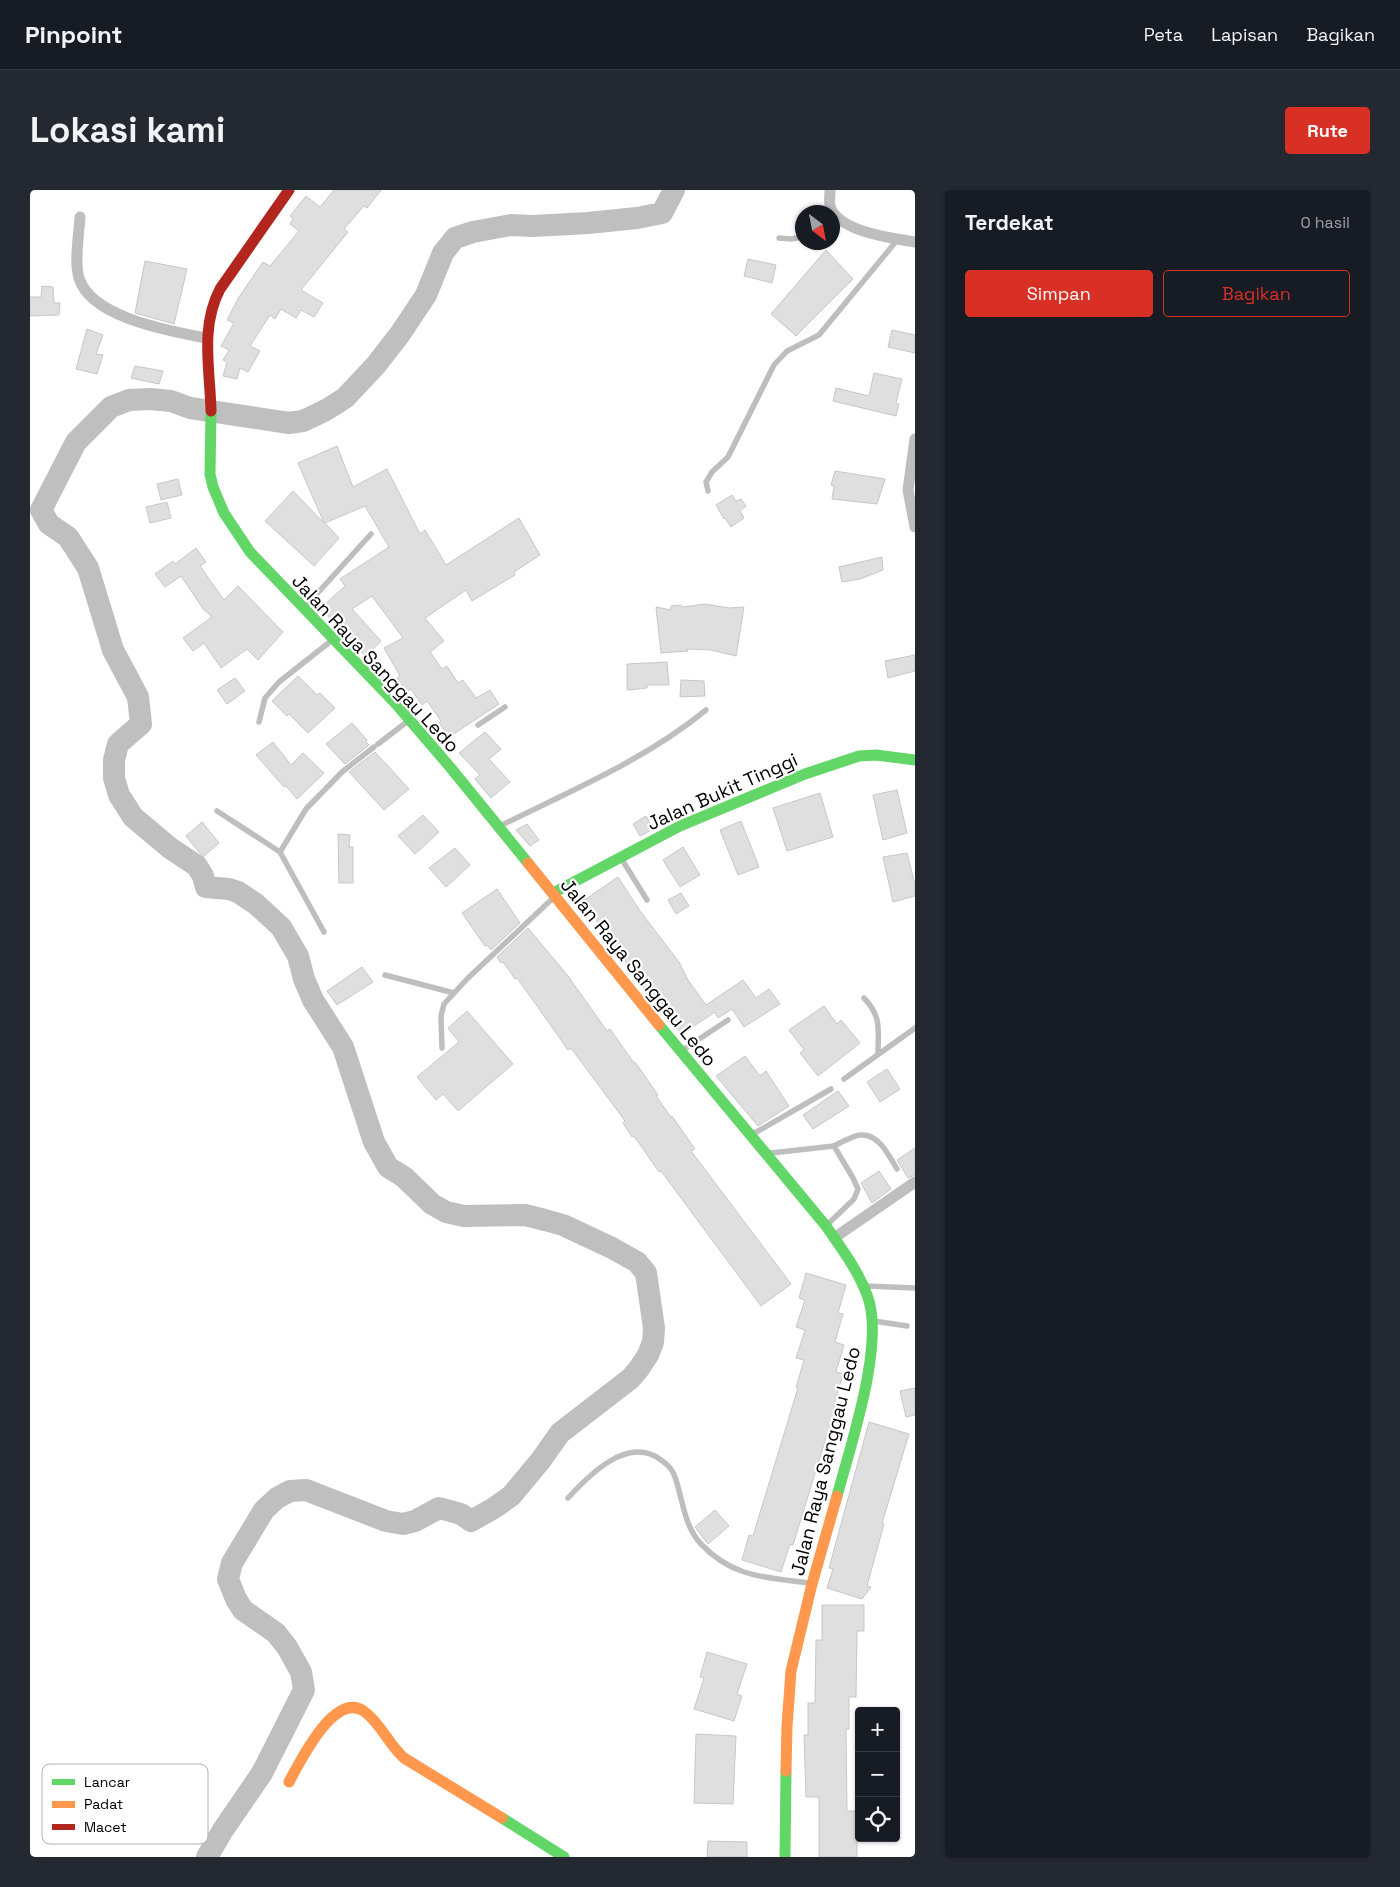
<!DOCTYPE html>
<html lang="id">
<meta charset="utf-8">
<style>
body{margin:0;font-family:"Space Grotesk",sans-serif;background:#242831;color:#f1f3f6}
.controls{position:absolute;right:15px;bottom:15px;display:grid;overflow:hidden;border-radius:5px;box-shadow:0 1px 4px #0004}
.controls button{width:45px;height:45px;display:grid;place-items:center;padding:0;border:0;border-bottom:1px solid #363941;background:#171b24;color:#f1f3f6;font:25px sans-serif}
.compass{position:absolute;left:765px;top:15px;width:45px;height:45px;border-radius:50%;background:#171b24;box-shadow:0 1px 4px #0004;rotate:148deg}
.list{margin:0;padding:0;list-style:none}
h2{display:flex;justify-content:space-between;align-items:center;height:65px;margin:0;padding:0 20px;font-size:21px}
h2 small{font-size:16px;font-weight:400;color:#9ea1a6}
.actions{display:flex;gap:10px;padding:15px 20px}
.actions a{flex:1;padding:11px 0;border:1px solid #d93025;border-radius:5px;text-align:center;font-size:18px;color:#d93025}
.actions .main{background:#d93025;color:#fff}
.icon{flex:none;width:28px;height:28px;fill:none;stroke:currentColor;stroke-width:2;stroke-linecap:round;stroke-linejoin:round}
.map{position:relative;flex:none;width:885px;height:1667px;overflow:hidden;border-radius:5px}
header{display:flex;align-items:center;gap:30px;box-sizing:border-box;height:70px;padding:0 25px;background:#171b24;border-bottom:1px solid #363941}
header strong{font-size:24px}
nav{display:flex;gap:28px;margin-inline-start:auto;font-size:18px}
.intro{display:flex;align-items:center;justify-content:space-between;box-sizing:border-box;height:120px;padding:0 30px}
h1{margin:0;font-size:35px}
.button{padding:12px 22px;border-radius:5px;background:#d93025;color:#fff;font-size:18px;font-weight:700}
main{display:flex;gap:30px;padding:0 30px}
aside{flex:1;background:#171b24;border-radius:5px;box-shadow:0 1px 4px #0004}
.map>svg:first-child{display:block}
</style>
<header>
<strong>Pinpoint</strong>
<nav><a>Peta</a><a>Lapisan</a><a>Bagikan</a></nav>
</header>
<div class="intro"><h1>Lokasi kami</h1><a class="button">Rute</a></div>
<main>
<div class="map">
<svg width="885" height="1667" viewBox="0 0 885 1667">
<rect width="100%" height="100%" fill="#fff"/>
<g fill="none" stroke-linecap="round" stroke-linejoin="round">
<path stroke="#bfbfbf" stroke-width="22" d="M177 1667 193 1640 232 1583 274 1500 271 1482 257 1457 246 1443 213 1420 206 1409 198 1389 202 1373 234 1320 247 1308 260 1301 276 1300 356 1331 373 1334 385 1331 409 1318 431 1324 441 1331 464 1318 481 1306 511 1270 530 1243 600 1189 608 1180 618 1165 623 1152 624 1138 616 1083 607 1072 582 1058 533 1035 515 1030 495 1025 434 1026 416 1022 402 1014 374 987 358 977 344 952 313 857 283 810 274 789 268 766 251 737 226 714 208 702 199 699 176 697 173 686 167 676 140 658 103 627 89 605 84 588V570L88 554 111 534 108 507 83 460 58 378 38 347 19 334 11 320 46 252 81 217 99 210 120 209 141 211 160 218 259 233 273 231 296 220 315 208 346 175 370 144 396 105 413 63 425 48 443 42 481 35 503 36 558 33 607 28 632 23 644 0"/>
</g>
<g fill="#dfdfdf" stroke="#c7c7c7">
<path d="M304 0H351L337 18 334 16 314 39 318 42 271 100 293 113 284 127 271 120 266 128 251 119 245 129 240 125 220 156 230 161 218 182 210 178 207 189 193 186 197 172 193 170 199 160 191 156 204 133 197 130 209 107 233 72 240 76 269 41 260 34 263 29 260 26 276 6 290 17Z"/>
<path d="M796 60 823 89 766 146 741 124Z"/>
<path d="M718 69 746 75 742 93 714 86Z"/>
<path d="M115 71 157 79 144 134 105 123Z"/>
<path d="M12 96 23 97 24 113H30L29 125 0 126V107H11Z"/>
<path d="M57 139 73 145 66 164 73 165 67 184 46 179Z"/>
<path d="M862 140 885 145V163L858 157Z"/>
<path d="M105 176 133 181 129 194 101 188Z"/>
<path d="M844 183 872 189 866 213 869 214 866 226 803 211 806 198 839 206Z"/>
<path d="M307 256 323 297 357 279 390 344 395 340 416 375 489 328 510 365 484 382 485 385 442 411 436 400 395 428 414 451 400 462 412 479 417 476 428 493 433 490 446 508 460 500 469 514 419 547 409 533 411 531 397 511 392 515 381 499 376 502 367 488 370 486 354 458 373 448 342 406 322 419 351 451 335 466 291 418 315 396 310 389 359 357 335 316 295 333 309 348 284 376 235 331 263 301 294 333 268 273Z"/>
<path d="M805 281 855 289 847 314 802 309 804 296 801 295Z"/>
<path d="M148 289 152 305 131 310 127 294Z"/>
<path d="M702 305 706 311 711 309 716 316 710 321 714 328 701 337 695 328 694 329 686 315Z"/>
<path d="M137 312 141 328 120 333 116 317Z"/>
<path d="M166 358 176 372 170 376 194 410 208 396 253 442 228 470 217 459 191 478 174 453 163 461 153 448 182 427 174 420 151 386 135 397 125 384 143 371 145 374Z"/>
<path d="M852 367 853 380 830 389 812 392 809 377Z"/>
<path d="M675 414 699 418 714 417 706 466 681 460 657 459 658 461 631 463 626 417 641 420V416L651 415 652 417Z"/>
<path d="M885 465V481L858 488 855 471Z"/>
<path d="M637 472 639 495H617V498L597 500V474Z"/>
<path d="M268 486 287 505 290 503 305 518 278 543 259 524 257 526 242 511Z"/>
<path d="M205 488 215 501 197 514 187 500Z"/>
<path d="M651 490 674 491 675 506 650 507Z"/>
<path d="M322 533 337 550 336 552 339 555 315 574 296 554Z"/>
<path d="M455 542 471 559 459 569 480 592 461 608 445 589 450 585 429 563Z"/>
<path d="M243 552 261 575 273 563 294 583 267 609 256 596 254 597 226 565Z"/>
<path d="M345 562 379 599 354 620 319 582Z"/>
<path d="M867 600 877 643 853 650 843 605Z"/>
<path d="M790 603 803 647 757 661 743 618Z"/>
<path d="M393 625 409 642 385 664 368 646Z"/>
<path d="M616 626 623 639 610 646 603 634Z"/>
<path d="M711 631 729 677 708 685 690 640Z"/>
<path d="M172 632 189 653 173 667 156 646Z"/>
<path d="M497 634 509 650 500 656 486 640Z"/>
<path d="M308 644 320 645 319 657H323V693H309Z"/>
<path d="M653 657 670 685 650 697 633 670Z"/>
<path d="M425 658 440 675 416 697 399 678Z"/>
<path d="M877 663 885 695V706L863 712 853 667Z"/>
<path d="M588 687 610 721 649 772 658 790 676 815 713 790 726 808 739 799 750 814 714 837 702 819 688 828 685 822 652 844 614 798 601 778 600 779 553 711Z"/>
<path d="M467 699 490 733 461 760 457 755 455 756 432 723Z"/>
<path d="M651 703 659 716 646 724 638 710Z"/>
<path d="M498 738 538 786 577 841 580 839 604 873 605 872 628 905 626 906 641 927 642 926 665 959 661 961 761 1094 731 1116 631 981 629 982 604 946 602 947 593 933 595 931 541 858 538 860 500 806 487 788 485 789 473 772 471 773 467 767Z"/>
<path d="M332 777 343 792 307 815 297 801Z"/>
<path d="M794 816 807 834 811 830 830 853 788 886 770 863 774 860 759 840Z"/>
<path d="M437 821 483 874 428 921 413 904 406 910 387 887 429 852 418 838Z"/>
<path d="M715 866 730 886 736 881 759 916 728 936 686 886Z"/>
<path d="M857 879 870 899 850 912 837 892Z"/>
<path d="M808 901 819 916 783 939 773 925Z"/>
<path d="M885 958V985L878 988 867 970Z"/>
<path d="M849 981 861 999 842 1013 831 993Z"/>
<path d="M776 1083 816 1095 808 1123 813 1124 805 1152 814 1155 806 1182 813 1184 805 1212H807L763 1355 760 1354 751 1382 712 1370 719 1345 723 1346 768 1198 766 1197 774 1170 766 1168 775 1140 766 1137 775 1110 769 1108Z"/>
<path d="M885 1198V1225L876 1227 870 1201Z"/>
<path d="M839 1232 879 1244 852 1333 854 1334 837 1396 841 1397 832 1409 797 1398 803 1379 799 1378Z"/>
<path d="M685 1320 699 1336 678 1354 665 1337Z"/>
<path d="M792 1415H834V1441H827L826 1507H819V1539H816L817 1621H827V1667H789V1607H776L774 1545H778V1513H785L786 1450H792Z"/>
<path d="M677 1462 717 1474 707 1504 712 1506 704 1531 664 1519 674 1488 670 1487Z"/>
<path d="M666 1544 706 1546 703 1614 664 1613Z"/>
<path d="M678 1651 717 1652V1667H677Z"/>
</g>
<g fill="none" stroke-linecap="round" stroke-linejoin="round">
<g stroke="#bebebe" stroke-width="5.5">
<path d="M749 48 761 49 772 47"/>
<path d="M678 301 676 292 682 282 698 267 744 175 757 161 789 145 868 49"/>
<path d="M275 417 341 344"/>
<path d="M229 532 235 508 249 492 301 451"/>
<path d="M448 535 475 517"/>
<path d="M348 554 378 531"/>
<path d="M187 621 250 662"/>
<path d="M472 635C542 600 615 570 676 520"/>
<path d="M591 668 617 710"/>
<path d="M294 742 250 662 276 619 312 582 344 557"/>
<path d="M355 785 424 803"/>
<path d="M834 808C852 827 848 839 848 864"/>
<path d="M412 858 411 826 414 814 437 789 522 709"/>
<path d="M654 859 698 830"/>
<path d="M814 889 885 838"/>
<path d="M723 944 801 899"/>
<path d="M804 956C812 952 822 946 830 945 849 943 859 966 867 979"/>
<path d="M741 963 804 956 823 988 828 999 824 1009 799 1033"/>
<path d="M837 1096 885 1098"/>
<path d="M844 1131 877 1136"/>
<path d="M538 1308C559 1285 598 1245 631 1270 637 1274 643 1280 645 1287 653 1310 654 1336 671 1354 703 1388 736 1387 779 1393"/>
</g>
<g stroke="#bebebe" stroke-width="11">
<path d="M800 0C800 5 799 11 800 16 808 42 862 48 885 52"/>
<path d="M50 27C49 44 44 72 49 88 61 128 141 141 176 148"/>
<path d="M885 249 878 300 885 337"/>
<path d="M804 1048 885 992"/>
</g>
<g stroke="#63d668" stroke-width="11">
<path d="M181 221 180 284 183 297 194 323 220 362 366 514 420 577 498 673"/>
<path d="M523 703 650 636 775 584 829 566 846 565 885 570"/>
<path d="M629 835 796 1036C811 1058 828 1080 837 1105 856 1152 820 1257 807 1306"/>
<path d="M472 1628 534 1667"/>
<path d="M755 1667 756 1581"/>
</g>
<g stroke="#ff974d" stroke-width="11">
<path d="M498 673 629 835"/>
<path d="M756 1581 757 1536 761 1481 782 1394 807 1306"/>
<path d="M259 1592C270 1572 305 1499 335 1522 351 1534 359 1555 374 1568L472 1628"/>
</g>
<path stroke="#b3261e" stroke-width="11" d="M181 221C180 179 170 137 190 99L259 0"/>
</g>
<g text-anchor="middle" stroke-width="4.5" stroke-linejoin="round" paint-order="stroke">
<g font-size="19" fill="#000" stroke="#fff">
<text transform="translate(346 473) rotate(47)" y="7">Jalan Raya Sanggau Ledo</text>
<text transform="translate(692 601) rotate(-24)" y="7">Jalan Bukit Tinggi</text>
<text transform="translate(609 782) rotate(51)" y="7">Jalan Raya Sanggau Ledo</text>
<text transform="translate(795 1271) rotate(-76)" y="7">Jalan Raya Sanggau Ledo</text>
</g>
</g>
<rect x="12" y="1574" width="166" height="80" rx="8" fill="#fff" stroke="#b2b2b2" stroke-width="1"/>
<rect x="22" y="1589" width="23" height="6" fill="#63d668"/>
<rect x="22" y="1611" width="23" height="7" fill="#ff974d"/>
<rect x="22" y="1634" width="23" height="6" fill="#b3261e"/>
<g font-size="14" fill="#000">
<text x="54" y="1597">Lancar</text>
<text x="54" y="1619">Padat</text>
<text x="54" y="1642">Macet</text>
</g>
</svg>
<div class="controls">
<button>+</button>
<button>−</button>
<button><svg class="icon" aria-label="locate" viewBox="0 0 24 24"><circle cx="12" cy="12" r="6"/><path d="M12 2v4M12 18v4M2 12h4M18 12h4"/></svg></button>
</div>
<svg class="compass" viewBox="-18 -18 36 36"><path d="M0-13l5 13h-10z" fill="#e53935"/><path d="M0 13l5-13h-10z" fill="#9ea1a6"/></svg>
</div>
<aside>
<h2>Terdekat<small>0 hasil</small></h2>
<ul class="list">
</ul>
<div class="actions"><a class="main">Simpan</a><a>Bagikan</a></div>
</aside>
</main>
